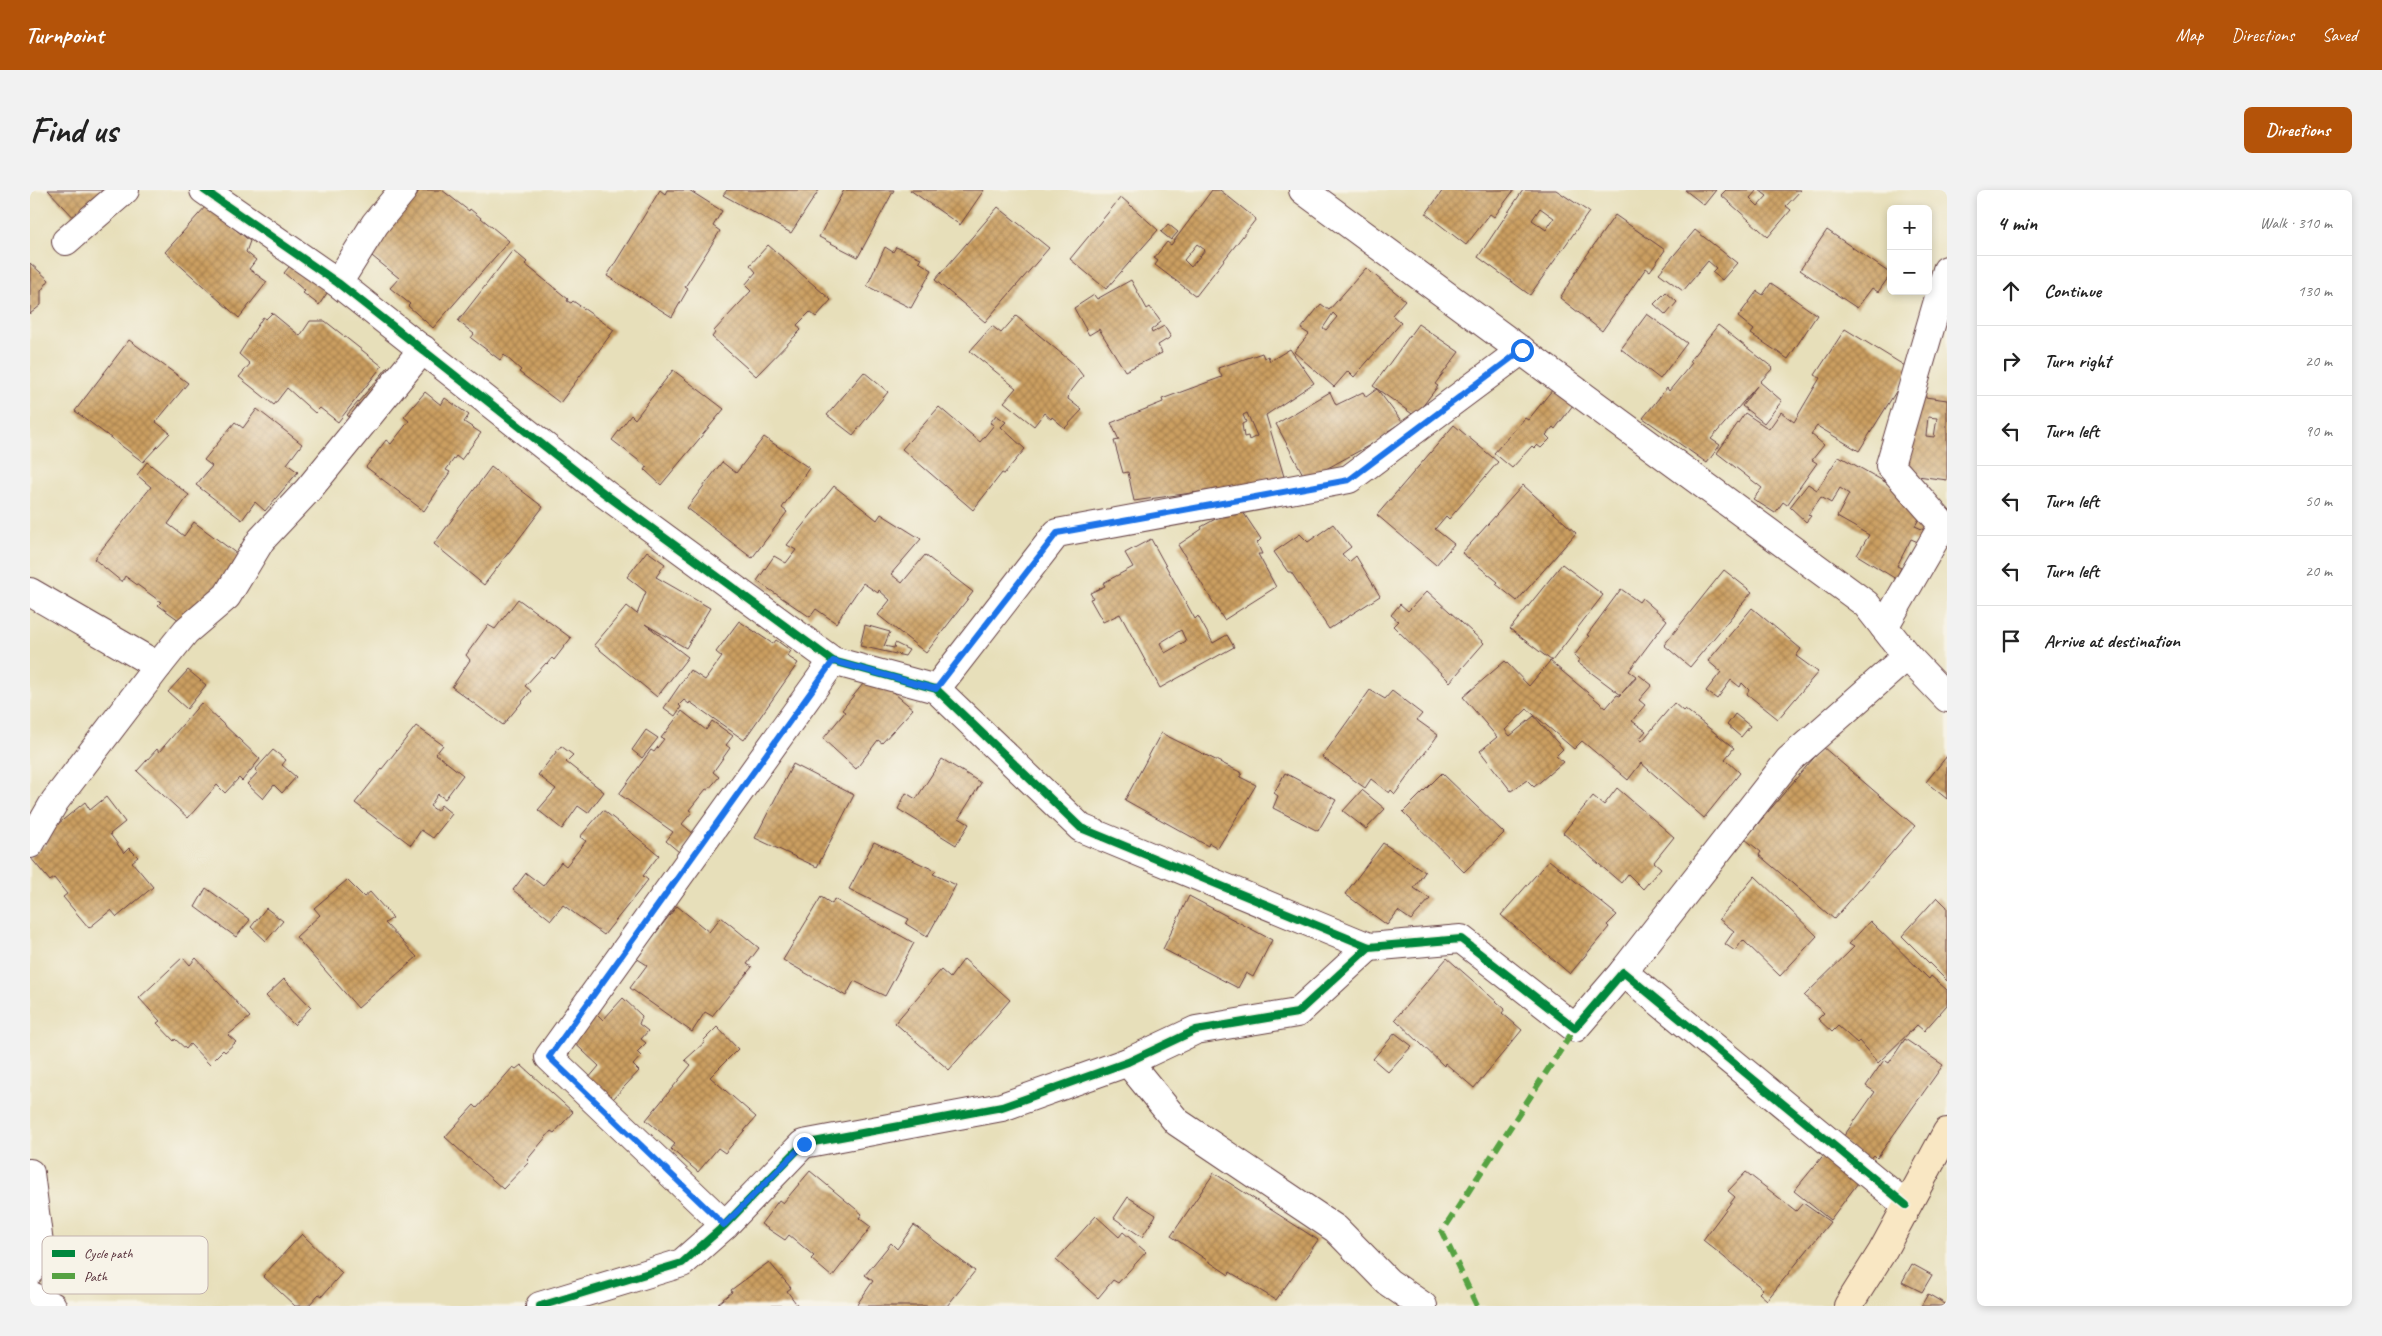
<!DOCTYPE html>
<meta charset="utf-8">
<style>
body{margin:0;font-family:Caveat,sans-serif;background:#f2f2f2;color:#222}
.controls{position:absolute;right:15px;top:15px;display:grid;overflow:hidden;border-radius:8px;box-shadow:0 2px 8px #0003}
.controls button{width:45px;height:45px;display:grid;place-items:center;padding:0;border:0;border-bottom:1px solid #e0e0e0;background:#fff;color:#222;font:25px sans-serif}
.stop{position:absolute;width:15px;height:15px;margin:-11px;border:4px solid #1a73e8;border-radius:50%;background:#fff}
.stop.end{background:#1a73e8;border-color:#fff;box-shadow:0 1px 5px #0008}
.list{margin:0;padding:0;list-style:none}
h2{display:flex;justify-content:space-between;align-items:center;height:65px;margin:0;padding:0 20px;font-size:21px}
h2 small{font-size:16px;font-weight:400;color:#767676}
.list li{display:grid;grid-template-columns:32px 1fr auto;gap:15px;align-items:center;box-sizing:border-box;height:70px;padding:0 20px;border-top:1px solid #e0e0e0}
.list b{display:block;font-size:19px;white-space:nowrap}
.list em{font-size:16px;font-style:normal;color:#767676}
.icon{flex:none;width:28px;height:28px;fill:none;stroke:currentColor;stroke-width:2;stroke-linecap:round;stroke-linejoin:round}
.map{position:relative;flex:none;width:1917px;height:1116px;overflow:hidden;border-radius:8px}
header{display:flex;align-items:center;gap:30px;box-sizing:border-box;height:70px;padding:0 25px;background:#b45309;color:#fff}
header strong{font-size:24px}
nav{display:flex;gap:28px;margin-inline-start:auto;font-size:18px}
.intro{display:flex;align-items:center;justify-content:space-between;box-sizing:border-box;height:120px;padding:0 30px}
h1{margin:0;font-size:35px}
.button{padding:12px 22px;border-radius:8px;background:#b45309;color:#fff;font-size:18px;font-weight:700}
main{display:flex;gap:30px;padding:0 30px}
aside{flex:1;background:#fff;border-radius:8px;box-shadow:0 2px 8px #0003}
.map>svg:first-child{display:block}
</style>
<header>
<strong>Turnpoint</strong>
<nav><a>Map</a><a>Directions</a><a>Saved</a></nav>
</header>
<div class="intro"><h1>Find us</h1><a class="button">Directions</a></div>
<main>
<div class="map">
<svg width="1917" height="1116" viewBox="0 0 1917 1116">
<defs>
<pattern id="building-cross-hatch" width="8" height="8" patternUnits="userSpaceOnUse" patternTransform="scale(1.25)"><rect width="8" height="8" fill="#cb9f61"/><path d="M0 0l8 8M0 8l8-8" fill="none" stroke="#a78150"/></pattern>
</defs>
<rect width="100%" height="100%" fill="#f7f3e8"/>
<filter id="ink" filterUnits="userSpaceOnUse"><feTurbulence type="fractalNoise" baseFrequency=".02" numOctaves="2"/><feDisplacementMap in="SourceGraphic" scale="10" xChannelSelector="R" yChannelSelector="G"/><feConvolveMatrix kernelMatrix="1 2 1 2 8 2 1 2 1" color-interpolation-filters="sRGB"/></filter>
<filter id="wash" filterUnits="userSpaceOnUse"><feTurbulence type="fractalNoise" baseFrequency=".0096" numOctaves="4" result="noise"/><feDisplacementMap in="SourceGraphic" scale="20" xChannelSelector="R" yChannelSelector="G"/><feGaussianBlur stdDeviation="1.12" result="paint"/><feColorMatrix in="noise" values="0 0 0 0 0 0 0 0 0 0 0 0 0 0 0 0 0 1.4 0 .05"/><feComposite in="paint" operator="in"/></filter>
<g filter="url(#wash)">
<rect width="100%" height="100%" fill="#e7dfba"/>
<g id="blocks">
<g fill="url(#building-cross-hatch)" fill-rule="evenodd">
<path d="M18 0H80L48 32Z"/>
<path d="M390 0H412L439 21 440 19 479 51 403 138 378 116 380 114 360 98 369 88 337 62Z"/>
<path d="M630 0 635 4 637 0H659L692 21 683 36 690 41 655 97 658 99 642 127 577 86Z"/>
<path d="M697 0H789L761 43 693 5Z"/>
<path d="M814 0H864L828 67 789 47Z"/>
<path d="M880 0H954L930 35Z"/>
<path d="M1182 0H1190L1226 29 1166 106 1125 75 1128 71 1124 68 1137 52 1141 55ZM1167 54 1175 60 1161 77 1154 70Z"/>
<path d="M1413 0H1484L1464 27 1460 24 1436 55 1396 24Z"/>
<path d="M1493 0H1526L1559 22 1500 105 1448 67ZM1510 18 1524 28 1516 40 1502 30Z"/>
<path d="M1655 0H1686L1674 15Z"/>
<path d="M1696 0H1727L1720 8 1728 16 1737 6 1729 0H1771L1756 16 1761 20 1738 47 1691 5Z"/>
<path d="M1091 7 1128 40 1076 99 1040 69Z"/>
<path d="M176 16 220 51 216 62 226 70 219 79 237 92 209 128 135 62Z"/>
<path d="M968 17 1019 58 955 132 905 90Z"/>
<path d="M1585 25 1635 60 1620 81 1616 78 1572 141 1530 108 1552 72Z"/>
<path d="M1138 34 1148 42 1141 50 1131 42Z"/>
<path d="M1665 40 1707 73 1692 90 1682 82 1686 78 1678 71 1653 101 1629 83Z"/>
<path d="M1797 40 1861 84 1848 102 1842 98 1827 118 1770 80Z"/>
<path d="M738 55 801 110 786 127 780 122 767 135 771 140 726 186 682 147 685 143 684 141 721 101 715 95 726 82 720 75Z"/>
<path d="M855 57 863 62 866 57 891 68 889 72 902 80 881 118 837 96Z"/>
<path d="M483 60 497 72 495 74 538 109 537 111 541 113 543 111 584 140 530 213 489 182 491 180 474 165 470 170 441 148 444 144 428 131Z"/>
<path d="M264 71 297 103 289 115 273 103 275 101 254 83Z"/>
<path d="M0 73 19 90 11 101V115L0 124Z"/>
<path d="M1336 78 1375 110 1362 125 1371 133 1324 187 1318 181 1304 197 1264 162 1279 144 1271 139 1291 114 1299 120ZM1303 123 1307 127 1296 140 1293 138Z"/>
<path d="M1101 90 1117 119 1120 117 1131 132 1121 140 1122 143 1134 136 1141 147 1128 155 1132 163 1095 181 1069 139 1059 145 1044 118 1064 105 1067 109Z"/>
<path d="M1741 93 1787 125 1758 169 1721 144 1724 140 1708 127 1727 101 1733 105Z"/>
<path d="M1636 102 1647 112 1636 125 1624 114Z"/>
<path d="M242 123 270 146 280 131H295L352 176 308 232 290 218 285 223 257 198 244 215 209 187 220 174 209 164 233 127 236 129Z"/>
<path d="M1617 124 1657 153 1630 189 1591 159Z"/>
<path d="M986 126 1044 174 1053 186 1039 204 1038 209 1052 220 1035 238 1022 227 1021 229 1014 223 1004 236 974 212 986 198 940 161 962 136 971 143Z"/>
<path d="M1388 134 1429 162 1405 194 1408 196 1385 226 1343 196Z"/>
<path d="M1688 135 1743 178 1730 192 1752 211 1734 233 1712 216 1727 196 1681 249 1690 255 1677 273 1613 228 1637 198 1639 201 1662 173 1660 170Z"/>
<path d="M1815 139 1880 179 1829 261 1787 236 1781 244 1794 255 1782 270 1787 273 1757 315 1753 312 1745 323 1723 309 1732 298 1687 263 1715 223 1739 239 1751 222 1764 232 1790 188 1785 185Z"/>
<path d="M99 150 158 193 126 232 140 243 113 272 45 221Z"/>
<path d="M1260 159 1284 193 1236 225 1255 290 1104 311 1098 282 1093 283 1084 251 1089 250 1081 233 1133 212 1132 209 1192 187 1188 178 1232 163 1234 168 1238 166 1240 171ZM1217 223 1227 246 1219 250 1218 246 1214 247 1212 234 1216 232 1213 225Z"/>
<path d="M358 177 366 184 326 232 317 225Z"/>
<path d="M643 180 694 219 631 295 615 280 617 277 582 250 601 225 605 229Z"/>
<path d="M834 182 858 202 823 245 797 225Z"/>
<path d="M1347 199 1372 232 1358 241 1360 244 1276 290 1246 234 1300 202 1306 215 1333 202 1336 207Z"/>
<path d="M1523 199 1543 215 1525 239 1523 237 1516 245 1520 249 1511 258 1507 255 1504 258 1502 256 1482 278 1464 263 1495 228 1498 230Z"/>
<path d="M395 202 411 215 415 208 439 225 434 232 451 243 431 270 426 266 416 280 420 282 394 321 336 277 356 250 361 254 379 231 374 227Z"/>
<path d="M1888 206 1917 210V290L1873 284ZM1898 227 1907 228 1904 247 1896 246Z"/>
<path d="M909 217 950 252 964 235 960 233 966 225 976 232 971 237 995 259 974 284 972 283 943 320 872 259Z"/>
<path d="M227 219 272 254 257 274 268 282 235 321 225 312 212 330 166 295 182 276 174 270 205 232 213 238Z"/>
<path d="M1424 235 1468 272 1419 329 1416 326 1405 339 1424 354 1406 375 1347 325Z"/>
<path d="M734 247 779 278 752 318 757 322 722 368 657 318 692 272 706 283Z"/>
<path d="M1809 266 1887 310 1894 320 1885 336 1894 340 1888 352 1881 349 1867 376 1871 378 1866 389 1827 365 1839 345 1807 327 1819 304 1810 298 1801 313 1791 307 1778 325 1781 326 1776 332 1760 317 1778 294 1787 300Z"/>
<path d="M117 272 159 305 138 334 154 346 164 332 211 367 164 427 153 433 128 415 131 412 95 386 92 392 64 369 121 297 107 285Z"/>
<path d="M461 277 513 317 454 395 404 354Z"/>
<path d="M1493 295 1546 343 1487 411 1466 394 1468 392 1432 363Z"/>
<path d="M804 296 847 330 851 324 891 349 861 384 872 393 895 365 943 402 896 463 848 425 860 410 849 400 848 403 833 393 806 433 786 419 780 427 727 391 744 366 756 373 766 360 757 355Z"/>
<path d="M1209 316 1231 349 1227 353 1232 364H1228L1246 397 1194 430 1148 355 1172 339 1171 337Z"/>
<path d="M1303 334 1321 357 1312 364 1319 372 1326 366 1350 406 1299 439 1261 382H1258L1244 362 1270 344 1278 352Z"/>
<path d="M1121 349 1165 429 1168 426 1183 453 1197 445 1204 457 1130 498 1090 424 1073 432 1060 409 1063 408 1060 403 1075 396 1073 393 1103 377 1095 363ZM1151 440 1156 451 1135 463 1130 453Z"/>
<path d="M617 361 635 374 626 387 680 418 656 458 615 434 658 467 627 507 564 455 597 416 607 424 616 402 597 387Z"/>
<path d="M1532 374 1573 405 1522 471 1480 439Z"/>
<path d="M1694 380 1722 402 1660 477 1634 455Z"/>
<path d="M1591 399 1609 412 1612 408 1637 430 1599 481 1606 486 1592 503 1609 485 1622 495 1609 510 1615 515 1602 531 1616 541 1609 549 1612 551 1644 513 1653 521 1655 519 1704 558 1695 569 1710 583 1674 628 1611 573 1598 590 1552 551 1544 559 1497 519 1475 540 1480 546 1504 526 1533 559 1526 566 1533 572 1504 597 1497 590 1481 601 1450 561 1467 547 1433 507 1475 471 1499 496 1520 471 1576 518 1587 505 1590 506 1591 505 1547 472 1550 470 1544 466 1559 446 1557 445Z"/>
<path d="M1397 401 1454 453 1420 492 1363 436 1368 431 1361 425 1370 414 1378 421Z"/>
<path d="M488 409 541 448 524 470 522 468 517 474 516 473 495 496 501 501 473 535 422 497 440 470 436 465 458 435 465 439Z"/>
<path d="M1722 418 1771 459 1766 466 1788 482 1748 529 1717 504 1719 500 1712 493 1710 497 1701 490 1687 509 1676 501 1691 482 1678 471Z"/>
<path d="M709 431 743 454 746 450 761 461 757 466 768 473 714 550 660 512 659 514 654 510 649 515 651 517 645 526 634 518 660 480 675 490 692 467 686 462Z"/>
<path d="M835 435 860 442 854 456 864 458 865 453 879 460 875 466 830 456Z"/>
<path d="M158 480 176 495 157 519 138 502Z"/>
<path d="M841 484 883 519 852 553 848 550 826 579 793 549 815 522 812 520Z"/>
<path d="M1340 500 1355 509 1362 501 1392 524 1387 530 1408 545 1365 604 1361 600 1359 603 1341 589 1335 598 1292 567Z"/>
<path d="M171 513 230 569 212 591 209 588 195 603 187 595 158 628 107 581 127 559 129 562Z"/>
<path d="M652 521 676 540 682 531 703 546 696 555 700 558 683 582 689 587 678 600 676 599 659 620 662 622 652 634 664 644 649 662 636 651 643 642 589 604 621 560 624 562 634 549 631 548Z"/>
<path d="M1705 524 1720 536 1711 547 1697 535Z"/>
<path d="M386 536 413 555 406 564 433 585 415 609 408 604 400 616 407 621 411 615 422 624 403 648 391 640 381 655 325 613Z"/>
<path d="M616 540 628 548 612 568 602 560Z"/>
<path d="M1131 543 1212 583 1210 587 1226 595 1188 658 1179 653 1178 656 1095 610Z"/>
<path d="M531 556 543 565 536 572 574 602 558 623 548 616 532 639 508 620 526 599 508 585Z"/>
<path d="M1793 557 1885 636 1804 729 1729 665 1731 662 1715 649Z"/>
<path d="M243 560 256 570 252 575 266 587 252 603 244 595 233 609 217 594 228 582 225 580Z"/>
<path d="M1917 566V609L1896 592Z"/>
<path d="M912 569 951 593 929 628 939 634 926 655 868 619 876 603 886 609Z"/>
<path d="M763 574 824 605 787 677 725 648Z"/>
<path d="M1255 583 1306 610 1288 641 1243 618 1248 606 1244 603Z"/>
<path d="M1412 583 1474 643 1434 682 1373 622Z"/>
<path d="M1587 598 1644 647 1624 672 1631 678 1613 699 1598 684 1591 693 1533 643 1563 606 1574 615Z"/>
<path d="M1332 600 1355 619 1336 639 1313 621Z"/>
<path d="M76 607 95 632 80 644 94 663 99 658 108 667 102 672 123 697 87 727 81 720 59 738 33 707 37 704 24 688 20 691 0 667 17 653 12 647 55 612 60 620Z"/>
<path d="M573 620 629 665 613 686 618 690 574 745 533 715 521 730 483 700 496 683 513 696 531 672 536 676 556 651 550 647Z"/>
<path d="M844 652 906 681 903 684 926 695 897 747 876 734 879 729 819 699Z"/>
<path d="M1353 653 1395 682 1384 698 1400 709 1381 730 1368 721 1357 735 1315 704Z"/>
<path d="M1519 670 1587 725 1577 735 1579 737 1540 784 1471 725Z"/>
<path d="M1725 686 1787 746 1750 786 1713 750 1705 761 1695 754 1704 741 1689 729Z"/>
<path d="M317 690 334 707 340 702 363 728 355 733 387 767 328 818 266 747 290 725 284 718Z"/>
<path d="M176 698 220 730 206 747 165 717Z"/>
<path d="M1159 706 1242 750 1223 787 1216 783 1208 798 1133 759Z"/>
<path d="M791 707 802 714 804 709 884 753 855 806 824 791 816 806 753 770Z"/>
<path d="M1907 707 1917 717V791L1872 746Z"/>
<path d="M647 716 679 742 691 727 729 758 717 774 722 777 682 826 675 822 662 842 600 798 617 775 606 768Z"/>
<path d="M236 718 253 731 236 751 221 737Z"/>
<path d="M1840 731 1899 789 1901 786 1917 800V815L1894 841 1887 835 1848 873 1829 851 1827 853 1808 836 1802 842 1788 829 1794 823 1774 806 1824 757 1819 754Z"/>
<path d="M153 767 160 775 166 768 220 827 198 845 206 852 195 862 193 860 179 874 160 854 156 859 145 849 144 851 127 833 130 831 109 808Z"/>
<path d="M1417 768 1475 819 1472 823 1492 840 1444 898 1415 873 1414 876 1365 829Z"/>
<path d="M934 769 980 810 919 880 865 833 911 780 920 788Z"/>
<path d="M254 789 281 817 264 835 236 806Z"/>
<path d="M593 808 612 826 609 834 618 841 611 849 616 853 607 862 611 866 603 875 609 881 582 910 558 889 569 876 538 847 562 819 573 830Z"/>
<path d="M687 837 708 859 680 887 726 927 695 963 688 958 668 982 641 959 645 954 616 930 661 875 655 870 675 852 673 851Z"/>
<path d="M1365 843 1382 856 1358 882 1343 869Z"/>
<path d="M1875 849 1913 875 1847 968 1844 965 1838 972 1811 950 1845 902 1836 896 1854 870 1859 873Z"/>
<path d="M491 875 543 922 524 943 521 941 497 970 499 972 473 999 415 947 444 915 447 918 483 877 486 879Z"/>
<path d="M1796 962 1831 989 1800 1030 1764 1001Z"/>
<path d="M780 981 832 1024 829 1028 841 1037 802 1087 781 1069 784 1066 759 1045 755 1050 731 1034 749 1010 753 1013Z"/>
<path d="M1716 982 1766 1021 1773 1013 1800 1032 1737 1110 1729 1103 1733 1099 1673 1050 1705 1007 1698 1001Z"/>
<path d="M1184 983 1288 1050 1246 1110 1200 1082 1199 1085 1141 1046Z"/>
<path d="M1098 1007 1126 1025 1112 1047 1084 1028Z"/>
<path d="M1066 1026 1089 1047 1093 1042 1116 1062 1088 1093 1083 1090 1068 1108 1026 1070Z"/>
<path d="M884 1035 945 1081 917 1116H826L843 1091 835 1085 861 1053 867 1059Z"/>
<path d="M272 1044 312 1083 292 1106 289 1104 278 1116H265L233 1086Z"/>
<path d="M739 1072 761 1098 757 1101 768 1116H691L688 1113 702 1102 701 1100Z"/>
<path d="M1882 1074 1902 1085 1892 1102 1872 1092Z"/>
<path d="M1898 1104 1917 1115V1116H1891Z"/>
</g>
</g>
</g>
<g filter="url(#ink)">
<use href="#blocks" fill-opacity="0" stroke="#623c40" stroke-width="1"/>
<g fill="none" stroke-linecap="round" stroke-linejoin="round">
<g stroke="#623c40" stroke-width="30">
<g id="minor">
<path d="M174 0 308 93 575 304 803 471 906 499 1051 638 1339 757 1431 749 1545 838 1593 782 1876 1015"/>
<path d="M1273 0 1836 414 1877 466 1917 508"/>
<path d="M36 51 95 0"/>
<path d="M308 93 345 34 373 0"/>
<path d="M0 402 128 476 156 441 197 406 231 350 278 300 393 159"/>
<path d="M1854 437 1913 335 1860 275 1917 80"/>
<path d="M906 499 1027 343 1319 289 1492 160"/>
<path d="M0 654 25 611 128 476"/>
<path d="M1593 782 1759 570 1877 466"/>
<path d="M1098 872 1147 932 1306 1039 1358 1092 1393 1116"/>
<path d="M0 983 9 1054 0 1081"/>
<path d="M695 1035 519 867 803 471"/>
<path d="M0 1105 22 1116"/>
<path d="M510 1116 652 1073 695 1035 773 954 972 917 1098 872 1166 840 1267 823 1339 757"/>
</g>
</g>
<g stroke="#623c40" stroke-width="30">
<path id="secondary" d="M1818 1116 1852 1062 1917 942"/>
</g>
<use href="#minor" stroke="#fff" stroke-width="28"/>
<use href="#secondary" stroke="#f9e7c3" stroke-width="28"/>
<path stroke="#56a243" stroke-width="6" stroke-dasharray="12 6" stroke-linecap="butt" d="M1447 1116 1412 1042 1545 838"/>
<g stroke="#f7f3e8" stroke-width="11">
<g id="cycleway">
<path d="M174 0 308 93 575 304 803 471 906 499 1051 638 1339 757 1431 749 1545 838 1593 782 1876 1015"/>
<path d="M510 1116 652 1073 695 1035 773 954 972 917 1098 872 1166 840 1267 823 1339 757"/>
</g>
</g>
<use href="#cycleway" stroke="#00873e" stroke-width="8"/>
</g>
</g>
<g fill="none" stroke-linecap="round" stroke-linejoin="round" filter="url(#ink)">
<path stroke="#1a73e8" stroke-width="6" d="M774 954 694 1035 519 867 803 471 906 499 1027 343 1319 290 1492 160"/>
</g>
<rect x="12" y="1046" width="166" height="58" rx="8" fill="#f7f3e8" stroke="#c3b3af" stroke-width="1"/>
<rect x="22" y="1060" width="23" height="7" fill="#00873e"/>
<rect x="22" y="1083" width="23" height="6" fill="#56a243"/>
<g font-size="14" fill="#4a1f2b">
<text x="54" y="1068">Cycle path</text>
<text x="54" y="1091">Path</text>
</g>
</svg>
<div class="controls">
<button>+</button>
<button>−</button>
</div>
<div class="stop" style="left:1492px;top:160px"></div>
<div class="stop end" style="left:774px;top:954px"></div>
</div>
<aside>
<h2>4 min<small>Walk · 310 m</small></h2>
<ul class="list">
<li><svg class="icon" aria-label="ahead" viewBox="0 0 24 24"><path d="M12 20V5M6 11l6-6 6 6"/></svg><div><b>Continue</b></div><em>130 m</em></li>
<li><svg class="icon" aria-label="right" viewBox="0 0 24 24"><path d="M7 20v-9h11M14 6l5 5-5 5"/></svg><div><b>Turn right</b></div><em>20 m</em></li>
<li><svg class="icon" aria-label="left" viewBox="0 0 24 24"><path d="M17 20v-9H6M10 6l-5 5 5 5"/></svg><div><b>Turn left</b></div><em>90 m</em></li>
<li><svg class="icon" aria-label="left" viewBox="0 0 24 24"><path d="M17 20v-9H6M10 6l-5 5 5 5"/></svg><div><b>Turn left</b></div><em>50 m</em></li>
<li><svg class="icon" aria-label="left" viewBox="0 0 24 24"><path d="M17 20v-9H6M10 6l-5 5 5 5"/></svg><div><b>Turn left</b></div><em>20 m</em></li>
<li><svg class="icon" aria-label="arrive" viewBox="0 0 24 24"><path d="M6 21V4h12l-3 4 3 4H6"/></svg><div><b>Arrive at destination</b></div></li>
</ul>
</aside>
</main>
